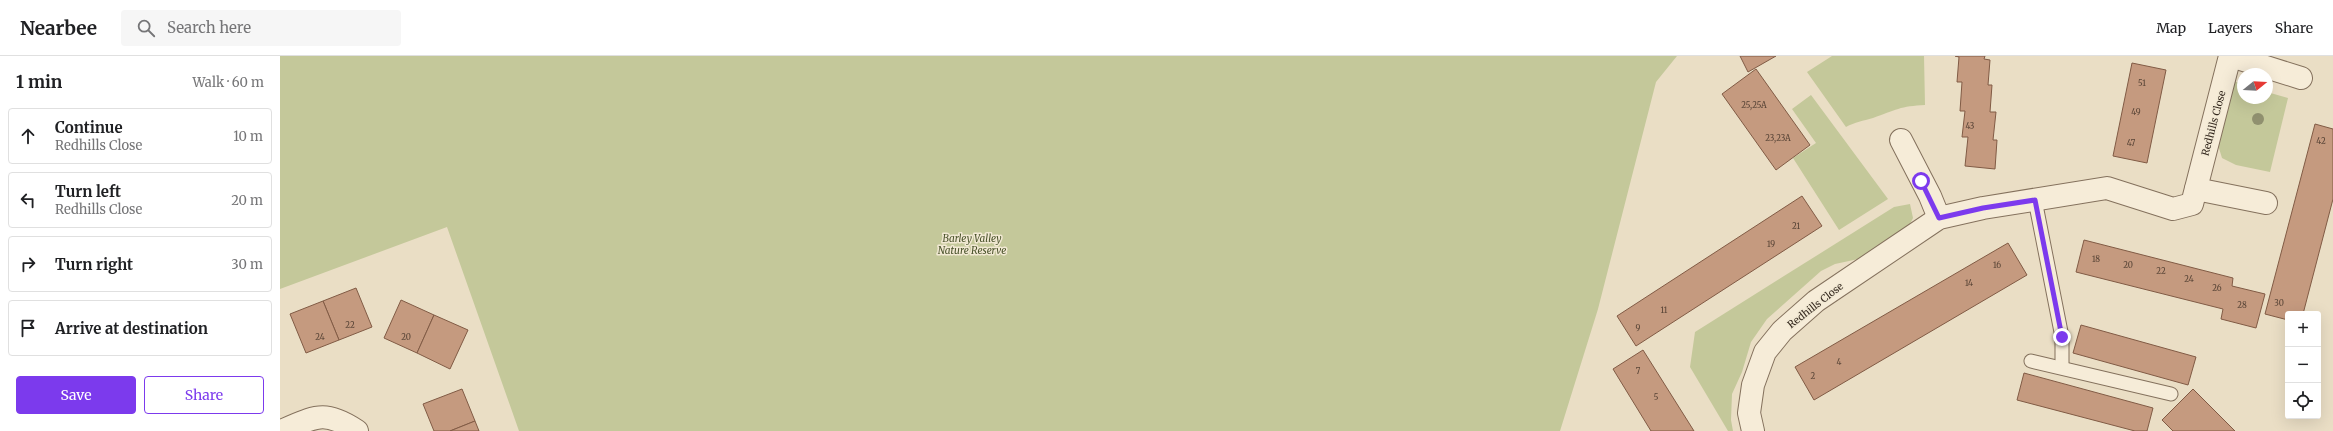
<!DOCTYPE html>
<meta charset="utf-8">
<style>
body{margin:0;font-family:Merriweather,serif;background:#f6f6f6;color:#202124}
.controls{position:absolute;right:12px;bottom:12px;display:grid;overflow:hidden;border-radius:4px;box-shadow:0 4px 16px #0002}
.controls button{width:36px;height:36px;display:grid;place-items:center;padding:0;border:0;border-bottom:1px solid #e0e0e0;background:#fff;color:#202124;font:20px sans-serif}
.compass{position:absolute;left:1957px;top:12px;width:36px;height:36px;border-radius:50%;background:#fff;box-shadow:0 4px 16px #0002;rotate:72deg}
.stop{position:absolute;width:12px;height:12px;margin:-9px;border:3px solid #7c3aed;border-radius:50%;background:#fff}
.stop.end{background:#7c3aed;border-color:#fff;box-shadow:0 1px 4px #0008}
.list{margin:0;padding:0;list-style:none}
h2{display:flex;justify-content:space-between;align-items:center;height:52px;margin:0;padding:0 16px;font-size:17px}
h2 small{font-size:13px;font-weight:400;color:#757577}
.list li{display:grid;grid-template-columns:26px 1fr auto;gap:12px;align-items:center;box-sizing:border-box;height:56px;margin:0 8px 8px;padding:0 8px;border:1px solid #e0e0e0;border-radius:4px}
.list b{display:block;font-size:15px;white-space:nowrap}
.list p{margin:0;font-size:13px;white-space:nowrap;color:#757577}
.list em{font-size:13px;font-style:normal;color:#757577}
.actions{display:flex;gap:8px;padding:12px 16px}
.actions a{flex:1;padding:9px 0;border:1px solid #7c3aed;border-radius:4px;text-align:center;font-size:14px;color:#7c3aed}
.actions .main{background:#7c3aed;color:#fff}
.icon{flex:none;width:22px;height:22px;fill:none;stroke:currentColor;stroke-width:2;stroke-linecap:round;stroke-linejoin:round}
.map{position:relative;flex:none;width:2053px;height:375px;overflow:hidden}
header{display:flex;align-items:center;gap:24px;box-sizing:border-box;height:56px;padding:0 20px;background:#fff;border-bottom:1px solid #e0e0e0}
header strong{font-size:19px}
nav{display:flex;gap:22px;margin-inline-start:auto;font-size:14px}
.search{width:280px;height:36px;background:#f6f6f6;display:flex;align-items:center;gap:10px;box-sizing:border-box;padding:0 14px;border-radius:4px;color:#757577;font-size:15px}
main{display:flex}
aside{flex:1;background:#fff}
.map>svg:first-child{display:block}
</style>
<header>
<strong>Nearbee</strong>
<div class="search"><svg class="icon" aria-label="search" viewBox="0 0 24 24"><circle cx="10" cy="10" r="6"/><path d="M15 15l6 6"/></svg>Search here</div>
<nav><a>Map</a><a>Layers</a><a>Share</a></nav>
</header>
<main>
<aside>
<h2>1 min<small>Walk · 60 m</small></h2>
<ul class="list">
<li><svg class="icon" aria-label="ahead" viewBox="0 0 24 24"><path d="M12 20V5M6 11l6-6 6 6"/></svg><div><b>Continue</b><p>Redhills Close</p></div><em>10 m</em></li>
<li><svg class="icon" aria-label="left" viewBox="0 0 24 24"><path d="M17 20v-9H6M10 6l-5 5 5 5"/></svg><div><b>Turn left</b><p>Redhills Close</p></div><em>20 m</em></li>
<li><svg class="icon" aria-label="right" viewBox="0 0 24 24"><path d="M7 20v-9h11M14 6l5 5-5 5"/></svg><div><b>Turn right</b></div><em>30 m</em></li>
<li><svg class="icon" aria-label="arrive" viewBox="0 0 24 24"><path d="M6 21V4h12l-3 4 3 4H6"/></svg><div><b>Arrive at destination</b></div></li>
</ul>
<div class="actions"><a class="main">Save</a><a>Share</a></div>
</aside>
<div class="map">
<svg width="2053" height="375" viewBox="0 0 2053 375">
<rect width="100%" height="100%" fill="#eadec5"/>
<g fill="#c4c89a">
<path d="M0 0H1397L1376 26 1318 253 1280 375H239L167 171 0 233Z"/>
<path d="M1552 0H1644L1645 49C1621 50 1615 54 1593 62 1583 65 1575 66 1566 71L1527 16Z"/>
<path d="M1953 25 1963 28V42H1987V36L2008 42 1990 116 1956 109 1942 102 1938 89Z"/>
<path d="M1531 39 1608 143 1559 174 1513 102 1536 87 1512 53Z"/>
<path d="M1630 148 1633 162 1629 170 1583 202 1555 208 1541 215 1487 263 1471 286 1462 316 1452 338 1451 364 1453 375H1448L1410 311 1415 276 1614 151Z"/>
</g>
<g fill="#c59a7f" stroke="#815b45">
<path d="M1460 0H1496L1468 16Z"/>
<path d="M1675 0H1705L1704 3 1710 4 1708 29H1712L1710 56H1716L1713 84H1717L1715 113 1685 110 1688 81H1682L1685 55H1680L1682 26H1677L1679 1Z"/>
<path d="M1852 7 1886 14 1867 107 1833 100Z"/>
<path d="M1476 13 1530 89 1496 114 1442 38Z"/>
<path d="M2035 68 2053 73V143L2023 258H2008V264L1985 258Z"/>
<path d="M1522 140 1542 170 1356 290 1337 260Z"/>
<path d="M1804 184 1953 222 1952 230 1985 238 1976 272 1941 263 1943 253 1796 216Z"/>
<path d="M1728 187 1747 219 1534 344 1515 311Z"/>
<path d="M76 232 92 271 59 284 43 245Z"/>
<path d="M121 244 154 259 137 297 104 282Z"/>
<path d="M43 245 59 284 26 297 10 258Z"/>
<path d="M154 259 188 274 170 313 137 297Z"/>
<path d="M1801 269 1916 301 1908 329 1793 297Z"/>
<path d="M1363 294 1414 375H1371L1333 313Z"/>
<path d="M1744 317 1873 352 1867 375H1855L1737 344Z"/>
<path d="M182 333 195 365 170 375H154L143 348Z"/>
<path d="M1913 333 1955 375H1893L1882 364Z"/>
<path d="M195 365 199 375H170Z"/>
</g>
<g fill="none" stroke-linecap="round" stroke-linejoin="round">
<g stroke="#84715d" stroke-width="15">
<g id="service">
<path d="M1755 144 1782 281V311"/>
<path d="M1751 305 1891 338"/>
</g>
</g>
<g stroke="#84715d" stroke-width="24">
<g id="minor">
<path d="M1951 0 2021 22"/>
<path d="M1621 84 1650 140 1659 162"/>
<path d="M1916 133 1986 147"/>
<path d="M1 375C35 361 44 353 77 375"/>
<path d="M1473 375 1469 357 1473 329 1485 296 1502 275 1536 245 1659 162 1703 152 1827 132 1893 153 1912 148 1950 0"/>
</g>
</g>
<use href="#service" stroke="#f6ecd8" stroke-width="13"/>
<use href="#minor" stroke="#f6ecd8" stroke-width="22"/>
</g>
<circle fill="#90906f" cx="1978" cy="63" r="6"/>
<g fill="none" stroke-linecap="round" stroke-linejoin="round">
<path stroke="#7c3aed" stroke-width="5" d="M1641 125 1659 162 1703 152 1755 144 1782 281"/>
</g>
<g text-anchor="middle" stroke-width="3" stroke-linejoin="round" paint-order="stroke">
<g font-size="8" fill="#594537">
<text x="1862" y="30">51</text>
<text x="1474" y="52">25,25A</text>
<text x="1856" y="59">49</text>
<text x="1690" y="73">43</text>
<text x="1498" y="85">23,23A</text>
<text x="2041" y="88">42</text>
<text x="1851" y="90">47</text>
<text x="1516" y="173">21</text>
<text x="1491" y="191">19</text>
<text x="1816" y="206">18</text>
<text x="1717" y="212">16</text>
<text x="1848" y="212">20</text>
<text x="1881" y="218">22</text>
<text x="1909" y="226">24</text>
<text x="1689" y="230">14</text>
<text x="1937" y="235">26</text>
<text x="1999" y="250">30</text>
<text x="1962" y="252">28</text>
<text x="1384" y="257">11</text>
<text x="70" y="272">22</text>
<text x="1358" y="275">9</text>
<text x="40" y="284">24</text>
<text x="126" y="284">20</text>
<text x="1559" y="309">4</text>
<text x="1358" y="318">7</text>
<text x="1533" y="323">2</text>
<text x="1376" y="344">5</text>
</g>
<g font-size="10" fill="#35291f" stroke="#f2e9d4">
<text transform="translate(1933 67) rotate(-75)" y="4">Redhills Close</text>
<text transform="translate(1535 249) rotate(-38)" y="4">Redhills Close</text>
</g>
<g font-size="10" font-style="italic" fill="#475028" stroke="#f2e9d4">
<text x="692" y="186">Barley Valley<tspan x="692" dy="12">Nature Reserve</tspan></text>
</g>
</g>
</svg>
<div class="controls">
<button>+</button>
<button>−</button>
<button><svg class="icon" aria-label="locate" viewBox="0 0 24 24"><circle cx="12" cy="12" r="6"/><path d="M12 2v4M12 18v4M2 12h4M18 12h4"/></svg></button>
</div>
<svg class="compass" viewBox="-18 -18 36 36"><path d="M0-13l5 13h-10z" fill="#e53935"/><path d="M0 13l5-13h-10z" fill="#757577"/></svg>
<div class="stop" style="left:1641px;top:125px"></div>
<div class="stop end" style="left:1782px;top:281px"></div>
</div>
</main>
